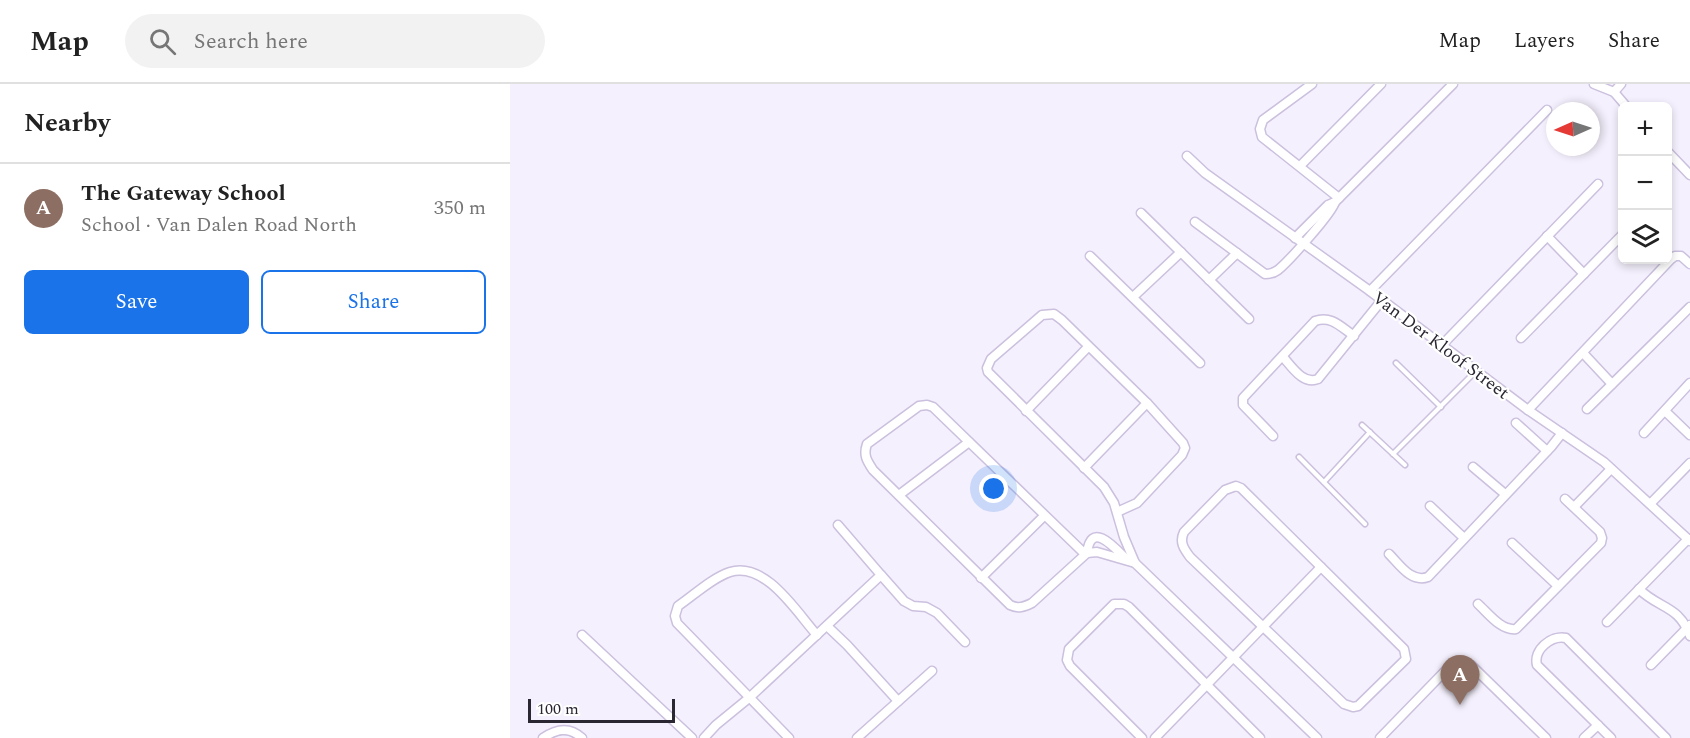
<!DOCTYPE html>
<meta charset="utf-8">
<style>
body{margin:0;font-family:Spectral,serif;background:#f2f2f2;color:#222}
.controls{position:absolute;right:18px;top:18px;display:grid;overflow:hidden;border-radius:9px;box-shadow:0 3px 9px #0003}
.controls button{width:54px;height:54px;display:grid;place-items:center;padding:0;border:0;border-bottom:2px solid #e0e0e0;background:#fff;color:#222;font:30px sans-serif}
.compass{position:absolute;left:1036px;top:18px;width:54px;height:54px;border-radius:50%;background:#fff;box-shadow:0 3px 9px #0003;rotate:267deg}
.scale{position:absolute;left:18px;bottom:15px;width:147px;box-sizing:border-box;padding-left:6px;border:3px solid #2b2732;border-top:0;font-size:16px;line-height:21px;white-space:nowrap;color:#2b2732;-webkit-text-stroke:4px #fff;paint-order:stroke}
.you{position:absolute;left:484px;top:405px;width:21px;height:21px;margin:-15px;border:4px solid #fff;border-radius:50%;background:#1a73e8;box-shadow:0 0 0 9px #1a73e833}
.badge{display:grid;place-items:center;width:39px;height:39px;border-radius:50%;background:#1a73e8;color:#fff;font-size:20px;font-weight:700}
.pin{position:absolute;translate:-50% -50px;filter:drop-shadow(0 2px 3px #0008)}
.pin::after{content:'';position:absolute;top:32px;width:21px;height:18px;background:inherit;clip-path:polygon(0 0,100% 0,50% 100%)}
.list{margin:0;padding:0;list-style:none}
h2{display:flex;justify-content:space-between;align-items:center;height:78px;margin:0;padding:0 24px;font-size:26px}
h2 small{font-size:20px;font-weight:400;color:#767676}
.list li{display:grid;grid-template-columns:39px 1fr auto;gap:18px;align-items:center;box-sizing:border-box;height:90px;padding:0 24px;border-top:2px solid #e0e0e0}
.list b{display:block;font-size:22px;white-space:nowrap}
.list p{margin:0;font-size:20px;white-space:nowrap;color:#767676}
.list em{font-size:20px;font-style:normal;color:#767676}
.actions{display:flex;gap:12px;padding:18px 24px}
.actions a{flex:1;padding:14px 0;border:2px solid #1a73e8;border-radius:9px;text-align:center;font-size:21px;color:#1a73e8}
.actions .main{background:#1a73e8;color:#fff}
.icon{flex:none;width:33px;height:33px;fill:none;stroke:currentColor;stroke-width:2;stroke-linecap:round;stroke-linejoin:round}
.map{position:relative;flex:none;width:1180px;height:654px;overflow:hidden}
header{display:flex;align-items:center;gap:36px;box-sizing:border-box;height:84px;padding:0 30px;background:#fff;border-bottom:2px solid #e0e0e0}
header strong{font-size:28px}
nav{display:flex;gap:33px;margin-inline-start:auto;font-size:21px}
.search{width:420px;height:54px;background:#f2f2f2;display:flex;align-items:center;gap:15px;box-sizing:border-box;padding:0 21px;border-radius:33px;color:#767676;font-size:22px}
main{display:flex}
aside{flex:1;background:#fff}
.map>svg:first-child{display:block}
</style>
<header>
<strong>Map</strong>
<div class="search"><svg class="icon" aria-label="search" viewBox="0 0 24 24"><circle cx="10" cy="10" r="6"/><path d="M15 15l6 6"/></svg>Search here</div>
<nav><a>Map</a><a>Layers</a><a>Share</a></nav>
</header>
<main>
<aside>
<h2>Nearby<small></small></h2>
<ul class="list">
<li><span class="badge" style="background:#8d6e63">A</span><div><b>The Gateway School</b><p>School · Van Dalen Road North</p></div><em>350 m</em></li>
</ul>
<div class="actions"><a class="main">Save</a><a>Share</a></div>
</aside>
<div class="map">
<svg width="1180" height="654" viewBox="0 0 1180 654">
<rect width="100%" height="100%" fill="#f5f0fd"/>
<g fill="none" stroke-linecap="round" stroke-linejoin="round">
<g stroke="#cbc0de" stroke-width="7">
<g id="service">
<path d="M886 279 931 323"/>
<path d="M852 341 895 381"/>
<path d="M883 370 965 288"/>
<path d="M789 373 855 440"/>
<path d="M814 398 860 348"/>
</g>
</g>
<g stroke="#cbc0de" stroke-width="11">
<g id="minor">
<path d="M802 0 753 36 750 45 752 53 829 114"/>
<path d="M1084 0 1104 8 1116 22"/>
<path d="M1104 8 1111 0"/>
<path d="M1158 68 1180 91"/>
<path d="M677 72 695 89 860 207 1018 326 1094 378 1180 457"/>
<path d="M790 82 871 0"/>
<path d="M631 129 739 235"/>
<path d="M685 138 755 190C760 190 764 189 768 186 779 177 822 129 825 118"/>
<path d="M1037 152 1074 190"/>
<path d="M785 154 818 121 825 118 943 0"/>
<path d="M580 172 690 279"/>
<path d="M699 196 727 169"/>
<path d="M860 207 1037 26"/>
<path d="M623 213 671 168"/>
<path d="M1011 254 1112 151"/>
<path d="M932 261 1088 100"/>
<path d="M1073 269 1102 300"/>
<path d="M773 273C782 283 793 301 808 295L872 216"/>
<path d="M1077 325 1180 223"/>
<path d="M1018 326 1161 175 1165 172H1171L1180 180"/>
<path d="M516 327 578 263"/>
<path d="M1155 327 1180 351"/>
<path d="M1006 339 1037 367"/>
<path d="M1134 349 1180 299"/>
<path d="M763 352 733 321V314L805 237C821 231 831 243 844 252"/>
<path d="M963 383 995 410"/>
<path d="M574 384 637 319"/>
<path d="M726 402 731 404 894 565 896 575 848 622 843 623 834 620 680 473C674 465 669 458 674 448L715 406Z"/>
<path d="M389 411 459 358"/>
<path d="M1141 419 1180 379"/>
<path d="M920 422 954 454"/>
<path d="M1064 423 1101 385"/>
<path d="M607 428 627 419 672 371 675 364 673 359 637 319 552 236 544 230 532 231 481 275 477 284 478 288 594 403 604 419 614 453 625 479 807 654"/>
<path d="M1002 459 1048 502"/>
<path d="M577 469C581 435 606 465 617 476"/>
<path d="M575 470 423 323 417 321 409 322 357 360C353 371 357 377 363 386L500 521C508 525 514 523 522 519L577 469 587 468 625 479"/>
<path d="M879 470C890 481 901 499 918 493L1041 363 1052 349"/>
<path d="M371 491 394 517 403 522 416 523 427 529 455 558"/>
<path d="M471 494 534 432"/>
<path d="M1129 505C1149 525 1169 521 1180 552"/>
<path d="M968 520C978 529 991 547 1006 545L1091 459 1092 454 1090 448 1055 415"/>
<path d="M1097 538 1178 455"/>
<path d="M317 542 337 561 388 617"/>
<path d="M72 551 182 654"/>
<path d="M1141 581 1180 541"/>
<path d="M33 654C46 645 59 642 72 654"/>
<path d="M194 654 206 641 239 614 371 491 328 441"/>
<path d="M279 654 167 539 165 532 168 522C184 511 202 494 220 488 256 477 287 529 307 551"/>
<path d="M347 654 422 587"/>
<path d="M632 654 560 582 557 576 559 565 604 520H614L619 523 750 654"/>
<path d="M645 654 811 483"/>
<path d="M870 654 938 584 949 579 961 581 1036 654"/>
<path d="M1074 654 1088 641"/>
<path d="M1101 654 1027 581C1023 566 1041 551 1056 554L1156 654"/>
</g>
</g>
<use href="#service" stroke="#fff" stroke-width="4"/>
<use href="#minor" stroke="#fff" stroke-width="8"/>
</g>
<g text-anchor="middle" stroke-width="4.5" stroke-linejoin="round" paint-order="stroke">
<g font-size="18" fill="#2b2732" stroke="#fff">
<text transform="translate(931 261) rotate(37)" y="6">Van Der Kloof Street</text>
</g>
</g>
</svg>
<div class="controls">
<button>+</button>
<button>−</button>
<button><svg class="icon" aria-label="layers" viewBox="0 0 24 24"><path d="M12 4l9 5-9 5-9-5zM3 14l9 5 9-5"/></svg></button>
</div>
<svg class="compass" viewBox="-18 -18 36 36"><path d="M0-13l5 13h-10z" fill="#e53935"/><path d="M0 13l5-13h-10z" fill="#767676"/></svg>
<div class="scale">100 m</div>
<div class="you"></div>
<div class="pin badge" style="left:950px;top:621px;background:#8d6e63">A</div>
</div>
</main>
